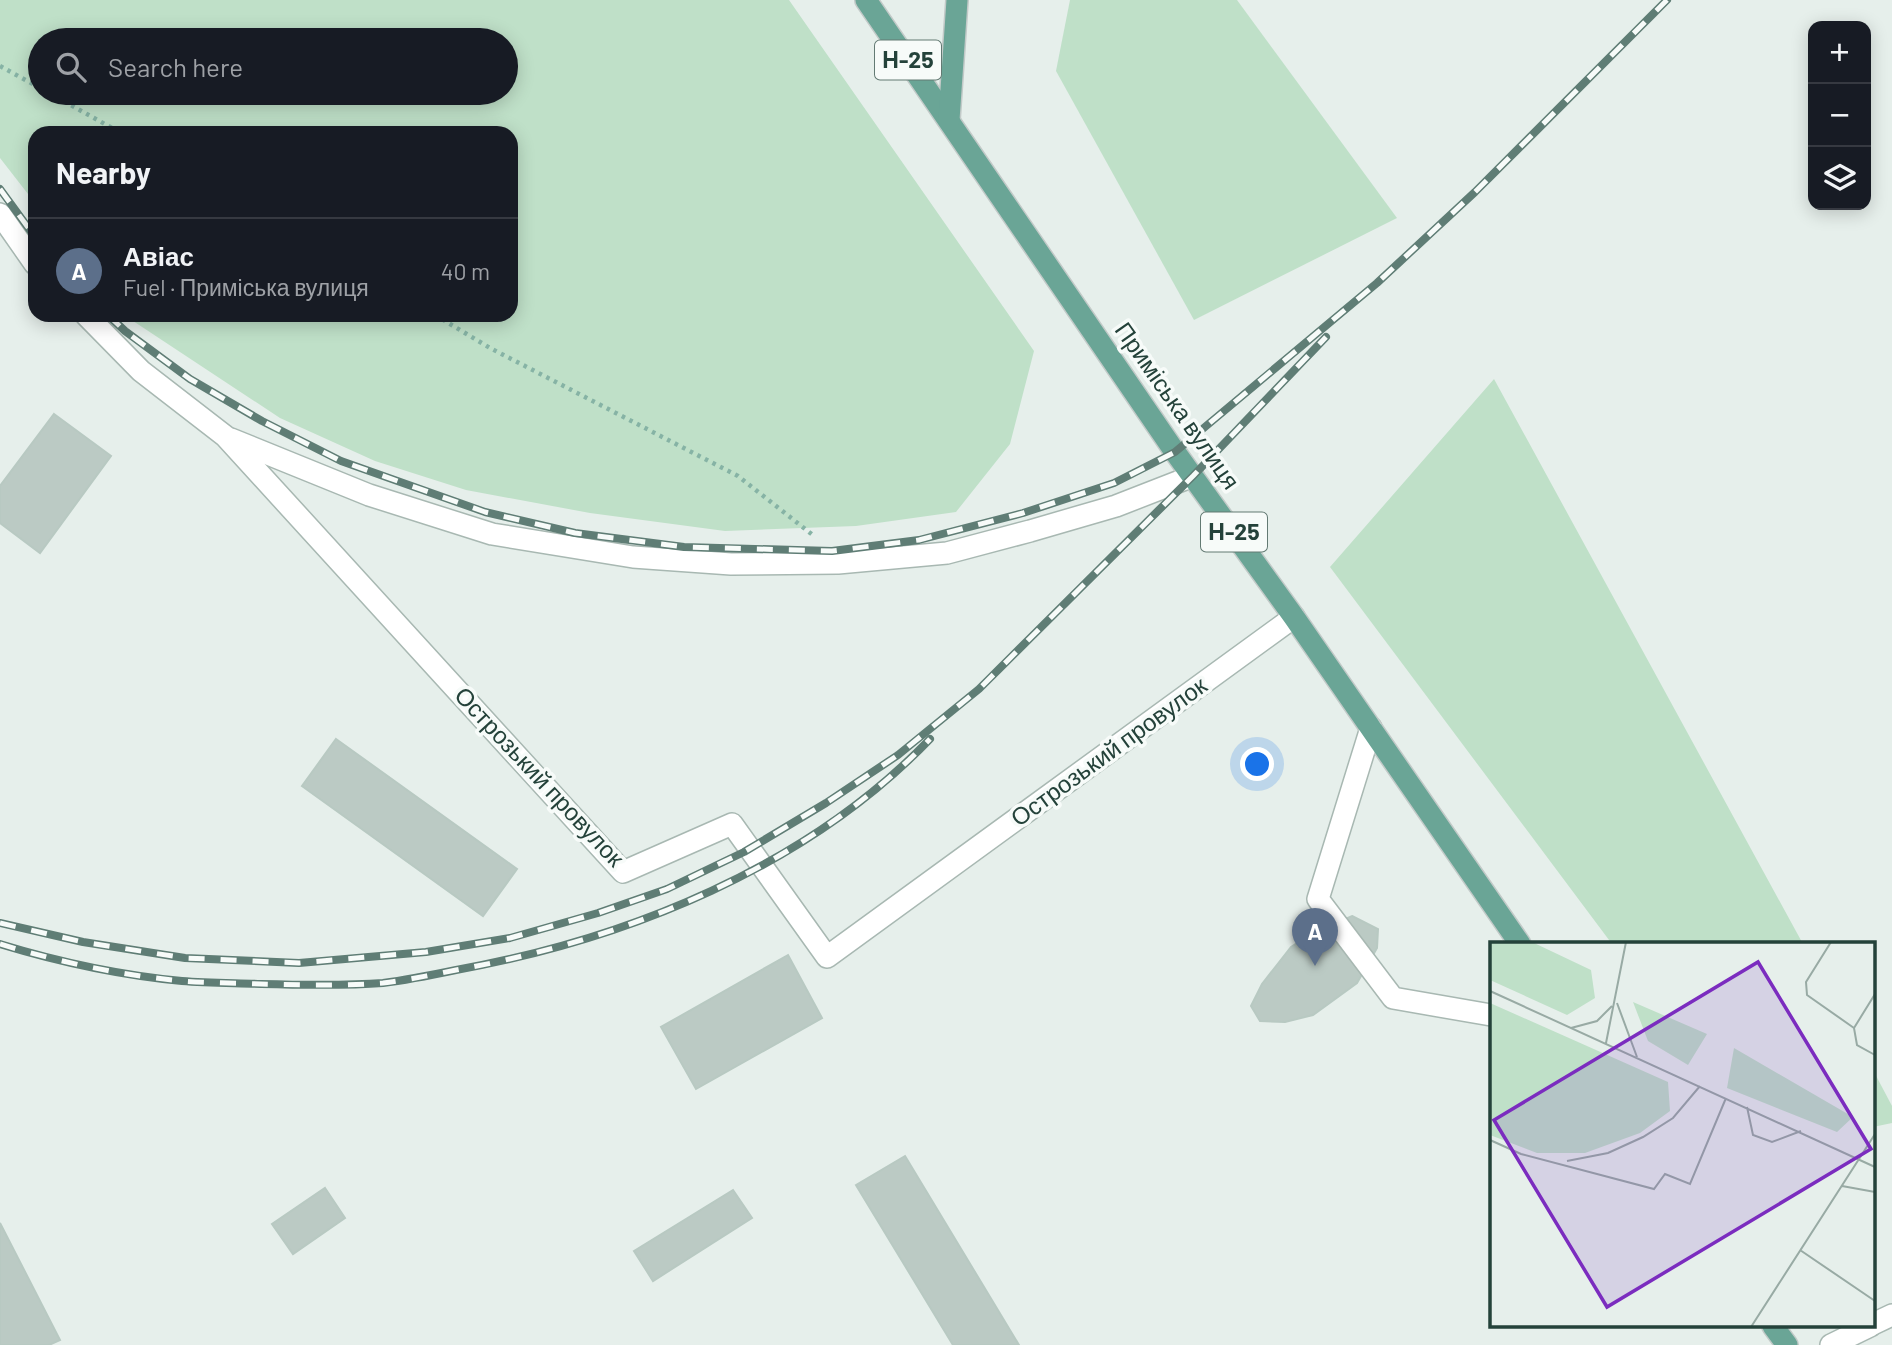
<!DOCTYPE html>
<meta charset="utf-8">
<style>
body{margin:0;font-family:Barlow,sans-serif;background:#20242c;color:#f1f3f6}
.controls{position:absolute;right:21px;top:21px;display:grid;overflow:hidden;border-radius:14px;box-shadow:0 4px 18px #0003}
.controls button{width:63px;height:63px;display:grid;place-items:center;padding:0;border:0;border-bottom:2px solid #363941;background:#171b24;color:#f1f3f6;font:35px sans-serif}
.you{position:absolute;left:1258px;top:765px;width:24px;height:24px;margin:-18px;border:5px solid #fff;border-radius:50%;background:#1a73e8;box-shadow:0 0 0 10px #1a73e833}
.badge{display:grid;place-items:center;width:46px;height:46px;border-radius:50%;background:#f4845f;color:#fff;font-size:23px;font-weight:700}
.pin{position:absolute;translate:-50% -58px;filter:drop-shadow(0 2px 4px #0008)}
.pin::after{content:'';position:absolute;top:37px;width:24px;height:21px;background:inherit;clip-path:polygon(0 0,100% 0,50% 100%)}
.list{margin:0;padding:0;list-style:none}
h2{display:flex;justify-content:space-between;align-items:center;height:91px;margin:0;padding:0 28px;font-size:30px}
h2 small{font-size:23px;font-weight:400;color:#9ea1a6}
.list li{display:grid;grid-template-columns:46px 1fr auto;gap:21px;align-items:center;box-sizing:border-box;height:105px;padding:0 28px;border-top:2px solid #363941}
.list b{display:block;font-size:26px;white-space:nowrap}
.list p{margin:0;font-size:23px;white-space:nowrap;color:#9ea1a6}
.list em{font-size:23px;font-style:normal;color:#9ea1a6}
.icon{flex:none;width:38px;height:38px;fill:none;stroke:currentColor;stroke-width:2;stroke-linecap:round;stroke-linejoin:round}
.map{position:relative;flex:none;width:1892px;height:1345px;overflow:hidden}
.search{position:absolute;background:#171b24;box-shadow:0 4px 18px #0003;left:28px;top:28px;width:490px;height:77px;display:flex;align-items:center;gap:18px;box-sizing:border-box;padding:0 24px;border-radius:38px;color:#9ea1a6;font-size:26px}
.panel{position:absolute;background:#171b24;box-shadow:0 4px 18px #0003;left:28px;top:126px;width:490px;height:196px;border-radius:21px}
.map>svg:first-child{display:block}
</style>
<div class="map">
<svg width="1892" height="1345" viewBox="0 0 1892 1345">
<rect width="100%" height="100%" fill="#e6efeb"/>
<g fill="#bfe0c8" fill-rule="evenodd">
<path d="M0 0H789L1034 351 1010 444 956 512 856 526 725 531 590 513 466 490 375 461 280 418 124 315H511V133H35V203L0 158ZM506 40V93H40V40Z"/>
<path d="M1070 0H1237L1397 218 1194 320 1056 71Z"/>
<path d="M1494 379 1803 944H1804H1612L1330 567Z"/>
<path d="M1873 1070 1892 1106V1123L1873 1127Z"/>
</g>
<g fill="#bbcac4" stroke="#b8c9c2" stroke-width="2">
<path d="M54 414 111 456 40 553 0 523V486Z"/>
<path d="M336 739 517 869 483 916 302 786Z"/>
<path d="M1352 916 1378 929 1377 948 1357 983 1313 1015 1285 1022 1260 1021 1251 1006 1262 984 1291 947 1313 933Z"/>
<path d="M788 955 822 1018 696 1089 661 1027Z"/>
<path d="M905 1156 1019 1345H953L856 1185Z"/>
<path d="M325 1188 345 1218 293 1254 272 1224Z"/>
<path d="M733 1190 752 1218 653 1281 634 1251Z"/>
<path d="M0 1223 60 1340 49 1345H0Z"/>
</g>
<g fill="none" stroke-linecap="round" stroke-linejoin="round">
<g stroke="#a8b8b2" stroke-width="24">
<g id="minor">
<path d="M0 214 35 264"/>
<path d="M86 315 141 371 225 436 623 872 732 824 827 957 1294 617"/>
<path d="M231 439 369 495 492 534 633 557 731 564 838 563 947 553 1030 531 1116 506 1193 476"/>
<path d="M1371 728 1318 899 1393 998 1491 1015"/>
<path d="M1873 1324 1892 1315"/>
<path d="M1831 1345 1870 1326"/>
</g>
</g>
<g stroke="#c2cac8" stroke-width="24">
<g id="major">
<path d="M866 0 1175 452 1294 617 1520 944"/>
<path d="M949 120 957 0"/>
<path d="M1773 1326 1787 1345"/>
</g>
</g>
<g stroke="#86b3a5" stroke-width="4.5" stroke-dasharray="3.5 5" stroke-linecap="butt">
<path d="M0 66 40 88"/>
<path d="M49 93 121 133"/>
<path d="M435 315 490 348 738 476 814 536"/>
</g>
<use href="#minor" stroke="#fff" stroke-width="21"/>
<use href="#major" stroke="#6aa596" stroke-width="21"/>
<g stroke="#5f7d75" stroke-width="8">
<g id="rail">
<path d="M0 189 35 237"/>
<path d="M108 315 125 331 190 379 262 421 341 461 485 512 575 533 684 547 832 551 919 540 1023 513 1114 483 1175 452 1377 283 1475 192 1667 0"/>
<path d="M0 923 83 942 185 958 299 963 426 952 510 938 598 913 667 889 744 852 826 803 898 755 979 689 1193 476 1326 337"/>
<path d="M0 944C59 962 120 975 182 981 208 983 235 983 261 984 300 985 344 986 383 983 407 980 432 975 456 970 628 939 807 867 930 739"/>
</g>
</g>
<use href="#rail" stroke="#f7fbf9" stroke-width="5" stroke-dasharray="16" stroke-linecap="butt"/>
</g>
<g text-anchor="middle" stroke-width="7" stroke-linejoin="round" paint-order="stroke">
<g fill="#f7fbf9" stroke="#637a73" stroke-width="2">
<rect x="875" y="40.5" width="66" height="39" rx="5"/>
<rect x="1201" y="512.5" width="66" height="39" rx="5"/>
</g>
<g font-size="23" font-weight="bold" fill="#24423a">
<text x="908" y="68">Н-25</text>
<text x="1234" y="540">Н-25</text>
</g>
<g font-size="24" fill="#24423a" stroke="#f7fbf9">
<text transform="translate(1177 406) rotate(55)" y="8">Приміська вулиця</text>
<text transform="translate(1109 752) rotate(-36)" y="8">Острозький провулок</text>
<text transform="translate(539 777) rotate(47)" y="8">Острозький провулок</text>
</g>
</g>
<g transform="translate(1490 942)">
<rect width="385" height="385" fill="#e6efeb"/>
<path d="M0 0H42L101 28 105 56 77 73 0 38ZM143 60 217 92 198 123 158 99ZM0 61 178 140 180 169 150 191 95 211H47L0 193ZM244 106 363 175 347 190 237 146Z" fill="#bfe0c8"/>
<path fill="none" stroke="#98aaa4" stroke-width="2" d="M341 0 316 40 317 53 364 86 367 103 385 113M0 49 385 225M127 61 147 115M81 86 107 79 122 64M364 86 385 52M116 101 136 0M257 165 263 193 282 200 311 189M0 198 31 212 164 247 175 232 200 242 236 156M369 217 385 192M77 219 118 211 153 195 183 176 210 144M352 244 385 250M310 308 385 359M261 385 369 217"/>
<path fill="#7b2cbf" fill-opacity="0.15" stroke="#7b2cbf" stroke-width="3.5" d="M268 20 381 207 117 365 4 178Z"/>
<rect width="385" height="385" fill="none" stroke="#24423a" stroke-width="3.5"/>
</g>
</svg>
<div class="controls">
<button>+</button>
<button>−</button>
<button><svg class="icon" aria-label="layers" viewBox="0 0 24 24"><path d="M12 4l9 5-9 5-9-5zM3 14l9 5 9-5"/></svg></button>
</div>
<div class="you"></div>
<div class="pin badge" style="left:1315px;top:966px;background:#5c6f8a">A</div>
<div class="search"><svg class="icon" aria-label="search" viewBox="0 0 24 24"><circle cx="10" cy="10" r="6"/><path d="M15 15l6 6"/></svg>Search here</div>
<section class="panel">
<h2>Nearby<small></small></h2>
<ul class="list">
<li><span class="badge" style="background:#5c6f8a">A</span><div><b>Авіас</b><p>Fuel · Приміська вулиця</p></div><em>40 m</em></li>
</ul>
</section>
</div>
